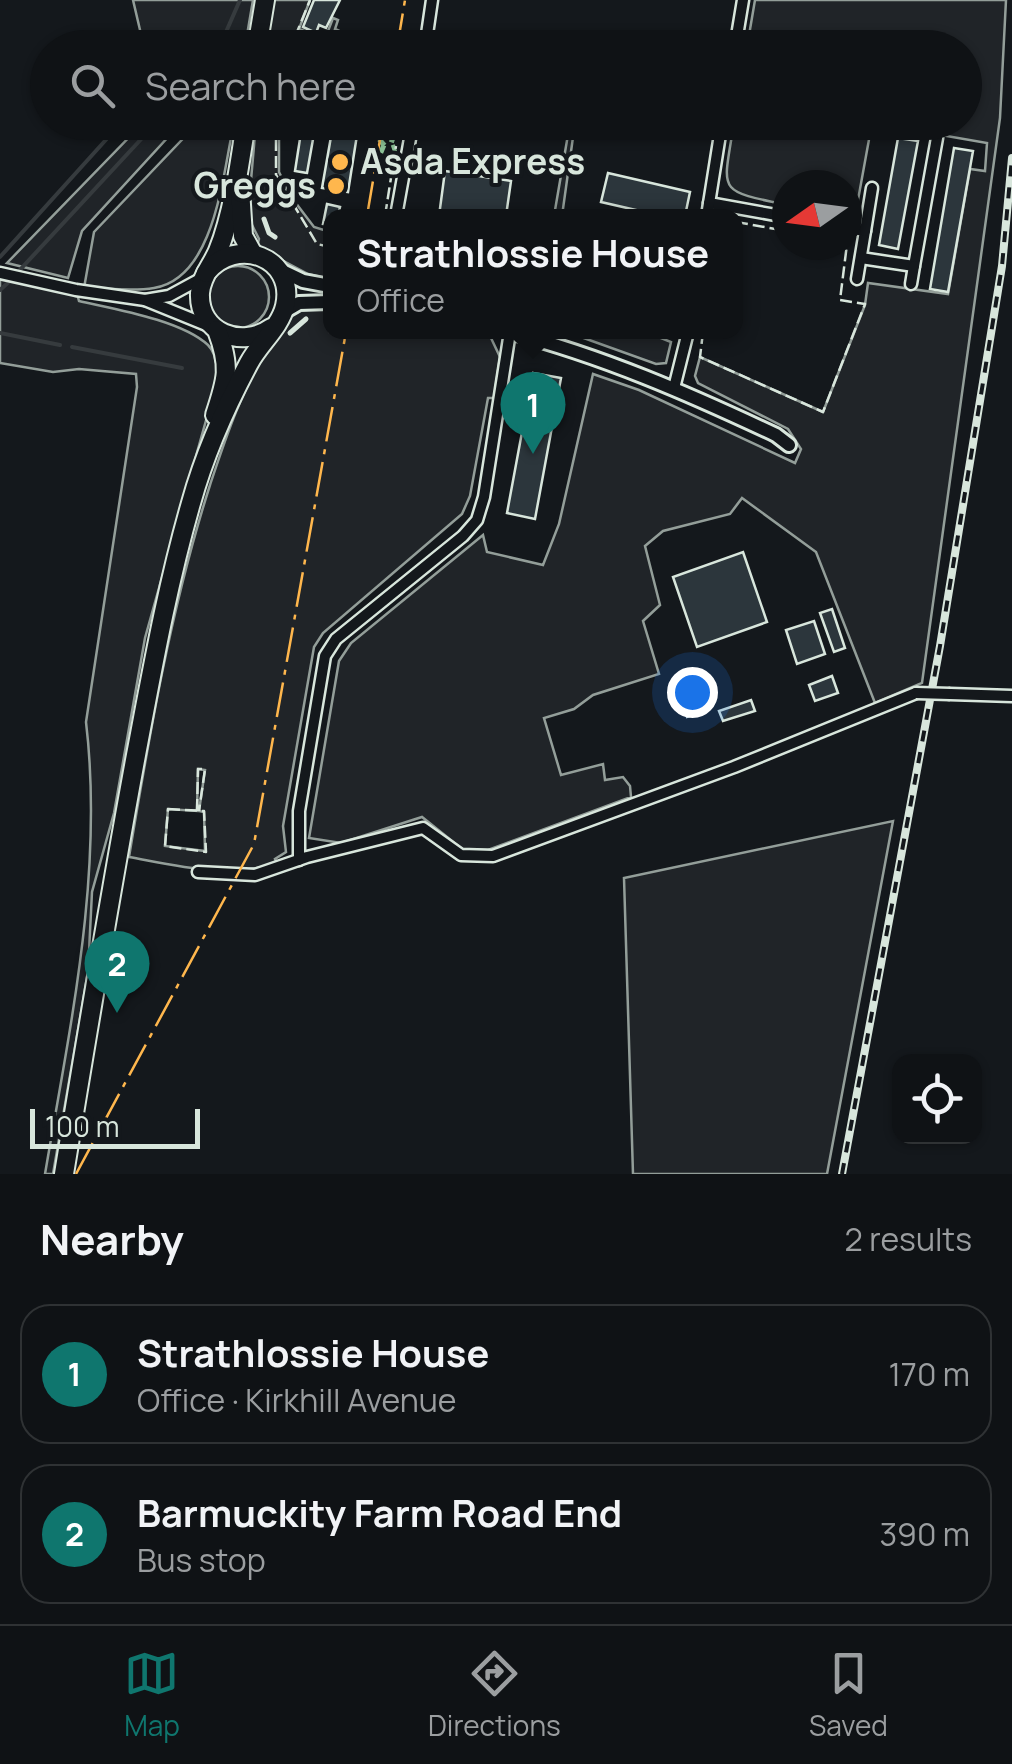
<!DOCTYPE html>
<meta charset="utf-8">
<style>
body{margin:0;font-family:Manrope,sans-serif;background:#1d2022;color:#f1f3f6}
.controls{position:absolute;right:30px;bottom:30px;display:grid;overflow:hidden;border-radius:20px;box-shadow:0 2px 8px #0004}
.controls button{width:90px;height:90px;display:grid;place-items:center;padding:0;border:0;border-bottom:2px solid #2f3234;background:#0f1215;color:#f1f3f6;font:50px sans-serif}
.compass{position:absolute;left:772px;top:170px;width:90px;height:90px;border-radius:50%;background:#0f1215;box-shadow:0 2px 8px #0004;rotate:256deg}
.scale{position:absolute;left:30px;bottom:25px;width:170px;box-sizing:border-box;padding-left:10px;border:5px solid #d8e6dc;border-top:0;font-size:28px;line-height:35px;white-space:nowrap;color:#d8e6dc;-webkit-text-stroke:8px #14181c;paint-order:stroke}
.you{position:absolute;left:692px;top:692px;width:35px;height:35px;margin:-25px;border:8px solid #fff;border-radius:50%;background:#1a73e8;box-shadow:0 0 0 15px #1a73e833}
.badge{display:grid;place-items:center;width:65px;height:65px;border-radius:50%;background:#0f766e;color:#fff;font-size:32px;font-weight:700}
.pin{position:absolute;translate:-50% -82px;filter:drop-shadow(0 2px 5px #0008)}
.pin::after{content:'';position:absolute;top:52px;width:35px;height:30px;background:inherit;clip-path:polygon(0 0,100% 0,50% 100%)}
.popup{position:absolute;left:323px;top:209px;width:420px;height:130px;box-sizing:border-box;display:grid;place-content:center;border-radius:20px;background:#0f1215;filter:drop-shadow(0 2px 8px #0005);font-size:32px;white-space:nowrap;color:#9b9ea0}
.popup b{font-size:38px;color:#f1f3f6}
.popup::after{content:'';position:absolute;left:50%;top:100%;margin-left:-20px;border:20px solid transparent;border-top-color:#0f1215}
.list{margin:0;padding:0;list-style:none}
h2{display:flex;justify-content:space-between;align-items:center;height:130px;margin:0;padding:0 40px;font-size:42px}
h2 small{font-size:32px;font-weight:400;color:#9b9ea0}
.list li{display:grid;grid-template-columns:65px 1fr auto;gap:30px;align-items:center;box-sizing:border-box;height:140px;margin:0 20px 20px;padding:0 20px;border:2px solid #2f3234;border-radius:30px}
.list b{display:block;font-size:38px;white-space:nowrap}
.list p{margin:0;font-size:32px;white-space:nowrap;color:#9b9ea0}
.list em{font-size:32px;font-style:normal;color:#9b9ea0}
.icon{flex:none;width:55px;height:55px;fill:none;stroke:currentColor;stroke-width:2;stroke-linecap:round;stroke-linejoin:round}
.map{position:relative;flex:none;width:1012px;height:1174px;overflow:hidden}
.search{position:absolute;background:#0f1215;box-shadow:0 2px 8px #0004;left:30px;right:30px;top:30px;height:110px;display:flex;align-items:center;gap:25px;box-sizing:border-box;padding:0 35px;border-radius:55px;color:#9b9ea0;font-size:38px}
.sheet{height:450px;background:#0f1215}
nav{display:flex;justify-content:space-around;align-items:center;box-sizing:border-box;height:140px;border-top:2px solid #2f3234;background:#0f1215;font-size:28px;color:#9b9ea0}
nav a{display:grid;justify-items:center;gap:5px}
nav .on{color:#0f766e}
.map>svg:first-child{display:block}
</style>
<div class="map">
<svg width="1012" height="1174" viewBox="0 0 1012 1174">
<rect width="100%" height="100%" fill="#14181c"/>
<g fill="#202428" stroke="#939e99" stroke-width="2.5" fill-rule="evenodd">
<path d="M133 0H253L245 47H144Z"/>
<path d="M271 0H310L299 29 325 39 333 18 338 20 335 29 344 33V44L365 47 306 40 298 47 263 48Z"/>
<path d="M755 0H1006L1000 118 922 683 875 703 816 552 742 498 730 514 663 531 645 546 660 605 643 621 659 674 593 695 574 709 544 718 561 775 603 764 605 780 623 777 630 786 631 797 488 850 462 849 422 817 341 843 309 838 339 661 351 643 483 535 487 552 543 565 559 524 593 374 639 390 795 463 801 449 788 429 698 383 695 376 700 357 823 412 865 305 868 283 948 294 970 169 985 171 987 143 872 123 856 211 847 215V185H787V205C715 190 723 193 734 123L964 122V48L747 47Z"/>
<path d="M143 123H181L82 231 68 278 7 263Z"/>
<path d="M198 123H234C223 171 216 278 154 288 132 292 106 288 84 288L94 232Z"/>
<path d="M256 123H279V172L292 198 314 227 330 232V279L308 274 257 247 259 239 252 225 247 226Z"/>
<path d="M570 123H575L562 216H554Z"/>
<circle cx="238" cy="297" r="31"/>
<path d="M0 273 76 290 79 301C114 309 181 320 208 345 214 351 215 358 217 367H221L145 638 114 813 92 892 88 972 53 1174H45C70 1026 104 873 86 722L137 387 136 374 79 369 53 372 0 363Z"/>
<path d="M304 307H330V332H469L491 338 500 357 494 398H488L470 496 462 514 323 633 314 647 283 826 286 852 275 859 277 863C228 879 178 866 129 857 150 731 171 607 210 485 226 437 242 388 270 346 280 330 287 315 304 307ZM198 769 205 770 199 811 204 812 205 851 165 846 168 809 197 811Z"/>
<path d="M567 332H646L671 342 666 363 656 364Z"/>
<path d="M893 821 827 1174H633L624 878Z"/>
</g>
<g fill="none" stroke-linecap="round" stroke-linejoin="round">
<g stroke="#363b3e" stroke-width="4">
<path d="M219 48 240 0"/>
<path d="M0 257 122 122"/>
<path d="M17 273 157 122"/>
<path d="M0 290 11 280"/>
<path d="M0 333 60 345"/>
<path d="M72 347 182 368"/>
</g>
</g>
<g fill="#2c363c" stroke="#d8e6dc" stroke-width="2.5">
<path d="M314 0H340L326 28 319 25 316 33 303 27Z"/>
<path d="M302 126 315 128 307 173 295 171Z"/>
<path d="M332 131 357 135 348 192 322 188Z"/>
<path d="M898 138 918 141 898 249 879 245Z"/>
<path d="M954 148 973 151 948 292 930 289Z"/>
<path d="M445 171 511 181 506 216H439Z"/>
<path d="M608 173 690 192 685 216H662L601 202Z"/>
<path d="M327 204 340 207 338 216H330V225L323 224Z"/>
<path d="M533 373 561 378 535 519 507 513Z"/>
<path d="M743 552 767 622 697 647 673 577Z"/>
<path d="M832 609 845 648 834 652 820 613Z"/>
<path d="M814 621 825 654 797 664 786 630Z"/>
<path d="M832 676 838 693 815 701 809 685Z"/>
<path d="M687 677 699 713 687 717 675 681Z"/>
<path d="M751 700 755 711 723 721 719 711Z"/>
</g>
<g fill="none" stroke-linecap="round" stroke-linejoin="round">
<g stroke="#d8e6dc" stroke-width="15">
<g id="minor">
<path d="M425 48 432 0"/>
<path d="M735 48 743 0"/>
<path d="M709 203 787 217"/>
<path d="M396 216 413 122"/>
<path d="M707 216 722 122"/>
<path d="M847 228 865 231 857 279"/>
<path d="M865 231 872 188"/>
<path d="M861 258 914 266 937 138"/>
<path d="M0 273 76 290 145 300"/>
<path d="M204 277 169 296 145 300 209 326"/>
<path d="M911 284 914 266"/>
<path d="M674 388 688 332"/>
<path d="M950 694 1012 696"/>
<path d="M299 860V811L325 656 336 639 463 536 477 520 484 497 510 332"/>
<path d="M198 872 255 875 307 857 423 828 461 855 493 856 734 767 916 693"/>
</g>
</g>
<g stroke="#d8e6dc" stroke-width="18">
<g id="tertiary">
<path d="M278 269 303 281 330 286"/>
<path d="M282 313 299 303 330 302"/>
<path d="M509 332C602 356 689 394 776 435L789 445"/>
</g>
</g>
<g stroke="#d8e6dc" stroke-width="22">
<g id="trunk">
<path d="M257 48 265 0"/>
<path d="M246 122C240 162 233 214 218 251 212 265 201 277 200 293 198 333 242 349 271 328"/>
<path d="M240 189 243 236 253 254"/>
<path d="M215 415C227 379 231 367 217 330"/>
<path d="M64 1174C87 1034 110 895 136 755 152 671 167 586 191 503 204 456 226 406 249 363 259 344 280 327 285 306 296 257 236 235 206 273"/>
</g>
</g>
<use href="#minor" stroke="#14181c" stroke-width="10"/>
<use href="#tertiary" stroke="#14181c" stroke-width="12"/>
<use href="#trunk" stroke="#14181c" stroke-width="18"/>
<g stroke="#d8e6dc" stroke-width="8">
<path id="rail" d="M842 1174 940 646 1002 266 1012 158"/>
</g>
<use href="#rail" stroke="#14181c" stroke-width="4" stroke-dasharray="11" stroke-linecap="butt"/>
<g stroke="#d8e6dc" stroke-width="15" stroke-linecap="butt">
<path id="minor-bridge" d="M916 693 950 694"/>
</g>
<use href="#minor-bridge" stroke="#14181c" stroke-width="10"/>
<g stroke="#8ac095" stroke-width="8" stroke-dasharray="5 8" stroke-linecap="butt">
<path d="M380 144 388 137 397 140"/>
<path d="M380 148 387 151 396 148"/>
</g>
<g stroke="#d8e6dc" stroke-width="2.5" stroke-dasharray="12 5" stroke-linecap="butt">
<path d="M280 34 361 48"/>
<path d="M295 37 310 0"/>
<path d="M276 122V175L317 244 330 247"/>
<path d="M385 216 396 146"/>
<path d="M736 222 787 231"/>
<path d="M703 332 700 357 823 412 865 304 840 300 847 244"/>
<path d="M168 809 204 811 206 852 165 846Z"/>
<path d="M197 811 198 769H205L199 811"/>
</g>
<g stroke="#d8e6dc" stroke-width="5">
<path d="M264 219 269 233 275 237"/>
<path d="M290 333 306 319"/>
</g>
<g stroke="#ffb74d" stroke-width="2.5" stroke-dasharray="35 8 5 8" stroke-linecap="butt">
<path d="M397 48 405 0"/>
<path d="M367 216 383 122"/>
<path d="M76 1174 254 844 346 332"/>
</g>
</g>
<g fill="#ffb74d" stroke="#14181c" stroke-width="4">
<circle cx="340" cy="162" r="10"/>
<circle cx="336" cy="186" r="10"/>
</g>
<g text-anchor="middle" stroke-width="8" stroke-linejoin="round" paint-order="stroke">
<g font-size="35" font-weight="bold" fill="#d8e6dc" stroke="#14181c" text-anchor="start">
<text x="360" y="174">Asda Express</text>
<text x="316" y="198" text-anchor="end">Greggs</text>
</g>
</g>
</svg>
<div class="controls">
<button><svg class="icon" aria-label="locate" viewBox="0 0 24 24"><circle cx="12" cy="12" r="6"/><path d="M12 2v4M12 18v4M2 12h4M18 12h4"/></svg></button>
</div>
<svg class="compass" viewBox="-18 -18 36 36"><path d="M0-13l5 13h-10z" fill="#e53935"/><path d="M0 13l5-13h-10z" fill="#9b9ea0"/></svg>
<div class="scale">100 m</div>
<div class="you"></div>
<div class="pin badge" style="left:533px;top:454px">1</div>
<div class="popup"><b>Strathlossie House</b>Office</div>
<div class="pin badge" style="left:117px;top:1013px">2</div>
<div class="search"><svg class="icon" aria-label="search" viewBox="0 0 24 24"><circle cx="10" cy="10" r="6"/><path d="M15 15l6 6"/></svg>Search here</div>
</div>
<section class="sheet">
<h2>Nearby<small>2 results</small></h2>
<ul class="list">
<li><span class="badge">1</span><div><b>Strathlossie House</b><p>Office · Kirkhill Avenue</p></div><em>170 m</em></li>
<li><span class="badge">2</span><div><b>Barmuckity Farm Road End</b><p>Bus stop</p></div><em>390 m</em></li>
</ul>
</section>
<nav>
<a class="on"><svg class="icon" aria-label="map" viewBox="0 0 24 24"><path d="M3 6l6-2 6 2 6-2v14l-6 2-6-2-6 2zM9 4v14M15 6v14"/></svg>Map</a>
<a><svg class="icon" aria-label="directions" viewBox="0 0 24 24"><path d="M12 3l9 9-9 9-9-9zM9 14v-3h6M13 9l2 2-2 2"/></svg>Directions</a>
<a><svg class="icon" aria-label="saved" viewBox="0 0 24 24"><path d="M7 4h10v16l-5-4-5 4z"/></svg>Saved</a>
</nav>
